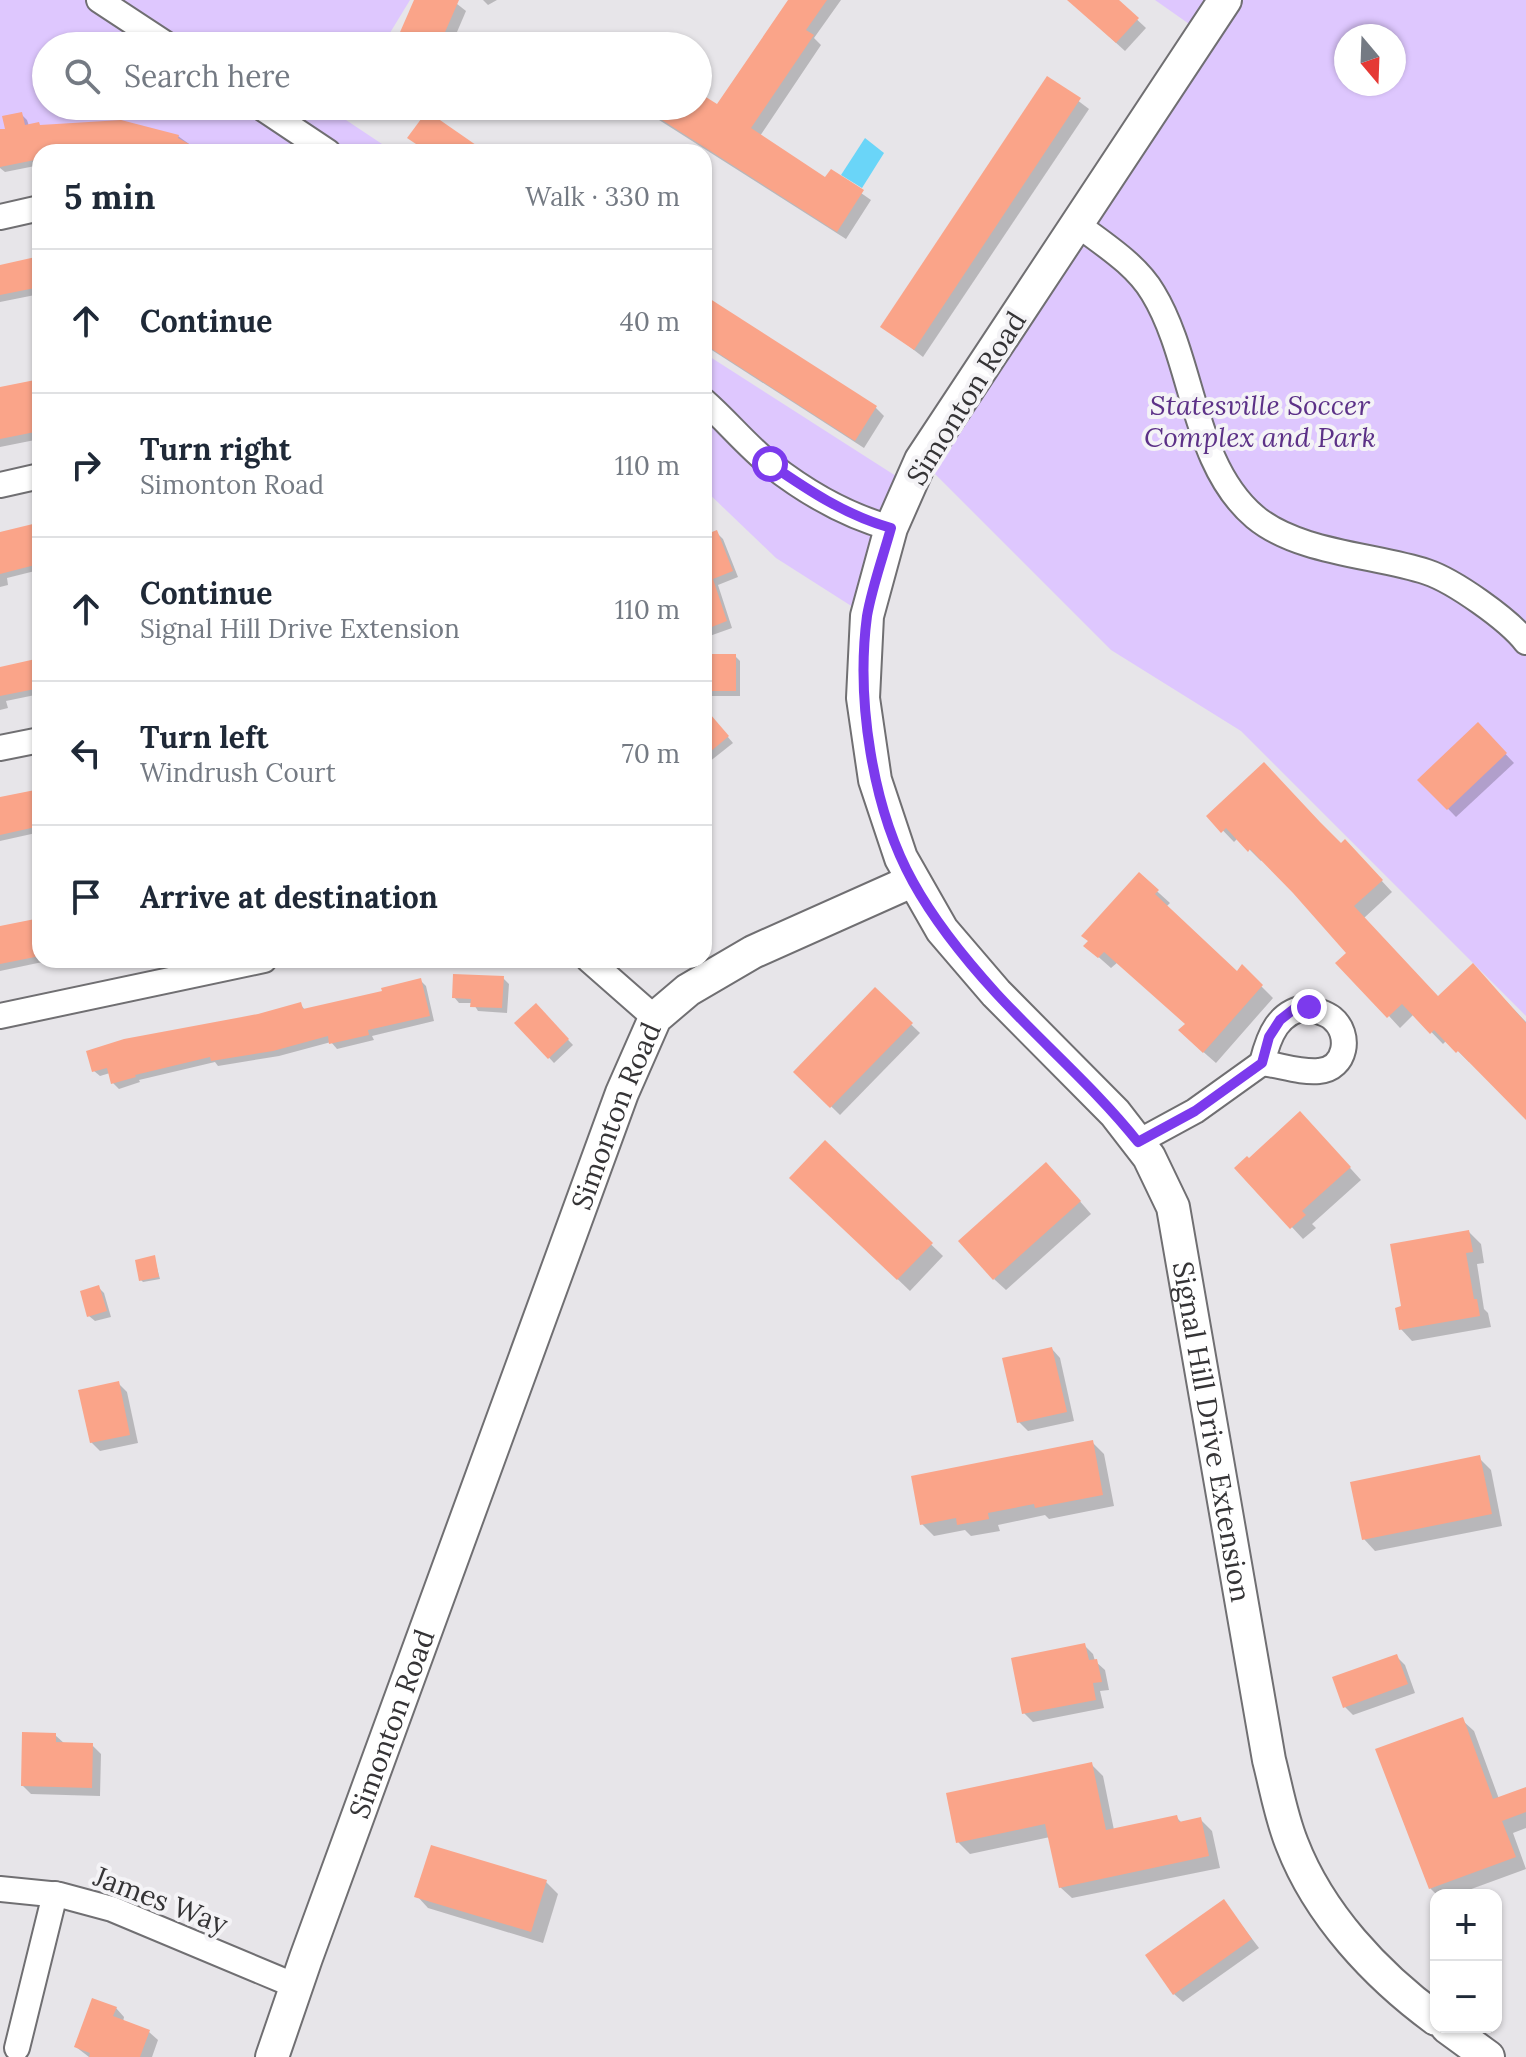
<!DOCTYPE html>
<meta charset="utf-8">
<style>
body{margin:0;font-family:Lora,serif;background:#f2f2f3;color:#1f2937}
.controls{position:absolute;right:24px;bottom:24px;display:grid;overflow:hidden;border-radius:16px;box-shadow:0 2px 6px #0004}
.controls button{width:72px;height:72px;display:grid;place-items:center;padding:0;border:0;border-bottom:2px solid #e0e1e3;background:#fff;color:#1f2937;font:40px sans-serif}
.compass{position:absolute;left:1334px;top:24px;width:72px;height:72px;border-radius:50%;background:#fff;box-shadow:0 2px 6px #0004;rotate:161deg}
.stop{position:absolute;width:24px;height:24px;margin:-18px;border:6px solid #7c3aed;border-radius:50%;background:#fff}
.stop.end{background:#7c3aed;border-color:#fff;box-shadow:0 2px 8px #0008}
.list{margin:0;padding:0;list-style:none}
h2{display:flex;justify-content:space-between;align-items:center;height:104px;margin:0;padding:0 32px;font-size:34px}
h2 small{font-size:26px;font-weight:400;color:#747a83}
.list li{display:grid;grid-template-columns:52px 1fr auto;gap:24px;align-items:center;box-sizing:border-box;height:144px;padding:0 32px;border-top:2px solid #e0e1e3}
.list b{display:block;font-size:30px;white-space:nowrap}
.list p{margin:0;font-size:26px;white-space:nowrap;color:#747a83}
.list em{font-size:26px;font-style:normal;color:#747a83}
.icon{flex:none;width:44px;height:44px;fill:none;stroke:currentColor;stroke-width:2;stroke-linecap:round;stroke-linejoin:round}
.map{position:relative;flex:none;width:1526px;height:2057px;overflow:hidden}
.search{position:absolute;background:#fff;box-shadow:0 2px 6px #0004;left:32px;top:32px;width:680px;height:88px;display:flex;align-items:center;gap:20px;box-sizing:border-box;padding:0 28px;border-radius:44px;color:#747a83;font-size:30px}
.panel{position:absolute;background:#fff;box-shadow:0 2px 6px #0004;left:32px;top:144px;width:680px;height:824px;border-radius:24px}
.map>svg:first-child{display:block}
</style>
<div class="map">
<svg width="1526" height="2057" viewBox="0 0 1526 2057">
<rect width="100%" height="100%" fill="#e7e5e9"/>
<g fill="#dec7fe" fill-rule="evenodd">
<path d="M0 0H410L382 46H46V106H338L334 112 394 152H40L0 157Z"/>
<path d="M1155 0H1526V1016L1241 731 1111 650 921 460 1192 26ZM1346 36H1394V84H1346Z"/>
<path d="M704 353 910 485 867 616 776 558 704 489Z"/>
</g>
<path fill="#6ad5f8" d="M865 138 884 153 862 188 841 175Z"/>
<g fill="#0003">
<path d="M416 0H452L466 11 451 46H396Z"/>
<path d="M483 0H497L488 5Z"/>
<path d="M789 0H841L814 38 821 45 760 136 826 180 831 172 871 200 846 239 637 106H698V95L718 107Z"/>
<path d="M1069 0H1116L1146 28 1125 51Z"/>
<path d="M1048 78 1089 109 923 357 883 326Z"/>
<path d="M21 114 27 120 29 126 178 136 200 152H40V165L5 172 0 168V131L7 130Z"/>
<path d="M40 258V294L0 302V267Z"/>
<path d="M704 297 876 408 884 416 864 448 704 345Z"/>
<path d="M40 381V439L0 447V389Z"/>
<path d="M40 526 39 570 7 578 8 585 0 587V535Z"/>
<path d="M716 532 723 539 738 577 718 585 732 628 704 638V537Z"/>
<path d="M735 656 740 661V696H711L706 690Z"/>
<path d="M40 660V694L6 701 8 708 0 710V669Z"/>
<path d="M704 709 733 743 704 766Z"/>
<path d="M1478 725 1514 763 1456 817 1420 780Z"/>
<path d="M40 790V824L34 825 36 833 0 841V799Z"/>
<path d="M1209 816 1341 846 1356 853 1392 892 1364 918 1439 998 1473 966 1526 1022V1117L1471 1061 1469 1062 1447 1040 1443 1044 1414 1014 1400 1028 1389 1016 1349 953 1263 859 1261 861 1238 838 1234 842Z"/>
<path d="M1139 875 1170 903 1166 907 1237 974 1242 967 1273 998 1216 1063 1192 1042 1187 1025 1118 962 1111 968 1086 946Z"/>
<path d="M40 920V960H52L0 971V928Z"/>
<path d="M503 978 509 984 507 1013 478 1011 473 1003H459L454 997Z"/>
<path d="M420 980 426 986 434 1021 372 1036 374 1040 337 1049 331 1042 279 1056 218 1066 215 1062 139 1080 140 1082 119 1089 113 1083 110 1073 100 1076 94 1071 259 1016 300 1004 306 1011 384 993Z"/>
<path d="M875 990 920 1033 840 1115 796 1072Z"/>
<path d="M536 1006 573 1045 554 1063 517 1023Z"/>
<path d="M1312 1126 1361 1180 1312 1224 1316 1228 1303 1239 1237 1168Z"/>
<path d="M826 1143 943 1256 910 1291 792 1178Z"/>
<path d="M1058 1176 1091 1214 1006 1290 994 1279Z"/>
<path d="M1469 1232 1481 1244 1484 1263 1477 1264 1484 1309 1488 1313 1491 1327 1412 1341 1401 1329 1404 1308Z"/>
<path d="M154 1257 160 1279 143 1282 141 1280Z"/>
<path d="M99 1288 104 1293 111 1317 95 1321 89 1316Z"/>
<path d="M1052 1349 1060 1358 1074 1421 1028 1431 1019 1422Z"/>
<path d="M118 1383 127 1392 138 1443 100 1451 91 1442Z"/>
<path d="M1092 1442 1104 1454 1114 1506 1049 1519 1045 1515 998 1525 1000 1531 971 1536 965 1530 934 1536 922 1524Z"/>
<path d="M1479 1458 1491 1470 1502 1526 1375 1551 1364 1539Z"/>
<path d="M1084 1645 1093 1654 1095 1661 1105 1670 1109 1690 1100 1691 1104 1708 1033 1722 1024 1713Z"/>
<path d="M1396 1656 1405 1665 1415 1693 1353 1715 1345 1707Z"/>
<path d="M1462 1720 1474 1731 1499 1799 1526 1794V1828L1513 1833 1526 1869 1455 1895H1437L1430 1888Z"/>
<path d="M55 1735 65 1744 92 1745 101 1754 100 1796 31 1794 23 1786Z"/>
<path d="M1091 1764 1103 1776 1114 1830 1177 1818 1182 1823 1200 1819 1212 1831 1220 1868 1072 1898 1060 1887 1050 1837 970 1854 958 1842Z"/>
<path d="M546 1882 558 1894 543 1943 428 1908 417 1896Z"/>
<path d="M1224 1902 1259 1948 1183 2002 1174 1994Z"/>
<path d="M116 2008 124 2017 123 2022 149 2032 158 2040 152 2057H89L76 2047Z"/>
</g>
<g fill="#faa489">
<path d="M414 0H459L439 46H394Z"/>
<path d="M788 0H827L806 30 814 35 751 128 825 177 831 169 864 190 837 232 640 106H698V92L717 104Z"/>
<path d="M1067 0H1119L1139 18 1116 43Z"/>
<path d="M1047 76 1081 98 914 350 880 327Z"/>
<path d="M427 111 486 152H428L407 138Z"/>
<path d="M22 112 25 125 39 122 40 125 121 120 179 135 178 138 204 152H40V159L0 167V129H5L2 116Z"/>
<path d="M40 256V287L0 295V265Z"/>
<path d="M704 295 877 406 855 441 704 344Z"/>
<path d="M40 379V431L0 439V387Z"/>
<path d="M37 523 40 554 33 556 35 565 0 574V532Z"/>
<path d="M717 530 733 571 713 579 727 621 704 630V535Z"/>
<rect x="704" y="654" width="32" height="37"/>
<path d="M40 658V688L0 696V667Z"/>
<path d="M704 707 729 736 704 757Z"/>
<path d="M1478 722 1507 753 1447 810 1417 780Z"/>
<path d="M1264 762 1320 822 1341 843 1345 839 1383 880 1354 906 1438 996 1473 963 1526 1023V1120L1458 1051 1456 1053 1434 1030 1430 1034 1402 1004 1387 1018 1335 963 1346 953 1293 893 1250 849 1248 852 1226 828 1221 833 1206 816Z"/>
<path d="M40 789V826L0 835V797Z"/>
<path d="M1139 872 1159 890 1155 894 1237 971 1242 964 1263 985 1203 1053 1178 1030 1185 1024 1104 952 1098 958 1083 946 1088 941 1081 936Z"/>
<path d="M40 918V956L0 964V926Z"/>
<path d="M453 974 504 976 502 1008 470 1007 471 999 452 998Z"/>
<path d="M421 978 430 1016 368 1030 369 1035 329 1044 328 1036 273 1051 211 1061 210 1057 135 1075 136 1077 111 1084 107 1068 92 1072 86 1051 124 1039 258 1014 301 1002 303 1009 382 991 381 988Z"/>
<path d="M875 987 913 1023 830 1108 793 1072Z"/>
<path d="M536 1003 569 1039 548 1059 514 1023Z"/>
<path d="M1300 1111 1351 1167 1302 1211 1306 1215 1290 1229 1234 1168 1247 1156 1249 1158Z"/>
<path d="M825 1140 933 1243 897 1280 789 1178Z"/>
<path d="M1046 1162 1081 1201 993 1280 958 1241Z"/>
<path d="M1469 1230 1473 1252 1466 1253 1474 1299H1477L1480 1316 1399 1330 1395 1308 1401 1306 1390 1244Z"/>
<path d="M155 1255 159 1277 139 1281 135 1260Z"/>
<path d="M99 1285 107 1311 87 1317 80 1291Z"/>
<path d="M1052 1347 1067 1412 1017 1423 1002 1358Z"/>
<path d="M119 1381 130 1435 90 1443 78 1390Z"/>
<path d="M1093 1440 1103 1495 1035 1508 1034 1504 988 1513 989 1519 957 1525 956 1518 920 1525 911 1476Z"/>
<path d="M1480 1455 1492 1514 1362 1540 1350 1482Z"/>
<path d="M1085 1643 1089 1660 1097 1659 1102 1682 1093 1683 1096 1700 1022 1714 1011 1658Z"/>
<path d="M1397 1654 1408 1684 1343 1708 1332 1677Z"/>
<path d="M1463 1717 1493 1799 1526 1787V1812L1502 1821 1516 1857 1429 1889 1375 1749Z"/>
<path d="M22 1732 56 1733V1742L93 1743 92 1788 21 1786Z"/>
<path d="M1092 1762 1106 1830 1177 1815 1179 1822 1201 1817 1209 1856 1059 1888 1045 1824 956 1843 946 1793Z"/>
<path d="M431 1845 547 1880 531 1932 414 1897Z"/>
<path d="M1224 1899 1252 1939 1173 1995 1145 1955Z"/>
<path d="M92 1998 117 2007 113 2016 150 2030 140 2057H89L90 2053 74 2047Z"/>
</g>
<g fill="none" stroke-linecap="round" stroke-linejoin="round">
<g stroke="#706f72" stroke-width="28">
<g id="minor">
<path d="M99 0 169 46"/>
<path d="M259 106 328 152"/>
<path d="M0 217 40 208"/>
<path d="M1077 224C1103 244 1136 264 1153 293 1194 360 1192 464 1255 517 1298 553 1375 555 1427 572 1454 581 1508 619 1526 642"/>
<path d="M704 401C727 421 747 446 771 465 807 493 847 516 891 528"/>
<path d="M0 485 40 476"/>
<path d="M0 748 40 740"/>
<path d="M589 960 655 1018"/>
<path d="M1309 1007C1316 1011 1326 1013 1332 1018 1352 1034 1346 1069 1319 1071 1302 1073 1279 1065 1262 1063 1269 1035 1278 1011 1309 1007Z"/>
<path d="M0 1016 264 960"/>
<path d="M1138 1142 1195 1111 1262 1063"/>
<path d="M0 1889 60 1895 112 1909 296 1986"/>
<path d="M17 2048 55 1894"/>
</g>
</g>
<g stroke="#706f72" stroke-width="36">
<g id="tertiary">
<path id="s1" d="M1225 0 921 460 891 528 867 616 863 698 875 780 901 858 942 930 996 993 1115 1113 1149 1157 1173 1207 1269 1760C1276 1787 1281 1817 1292 1844 1319 1914 1376 1975 1436 2019"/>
<path d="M1447 2027 1488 2057"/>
<path id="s2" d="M272 2057 306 1958 622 1093 655 1018 688 990 753 952 912 881"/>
</g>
</g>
<use href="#minor" stroke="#fff" stroke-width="24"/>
<use href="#tertiary" stroke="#fff" stroke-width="32"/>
</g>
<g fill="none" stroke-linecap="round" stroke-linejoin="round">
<path stroke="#7c3aed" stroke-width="10" d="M770 464C808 490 845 515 891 528 883 557 872 587 867 616 856 699 872 808 913 882 935 922 965 959 996 993 1043 1044 1095 1088 1138 1142L1195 1111 1262 1063 1269 1037 1280 1020 1294 1009 1309 1007"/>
</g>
<g text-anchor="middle" stroke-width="8" stroke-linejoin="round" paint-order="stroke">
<g font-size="28" fill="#353436" stroke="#f4f3f6">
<text transform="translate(966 398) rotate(-58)" y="10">Simonton Road</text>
<text dy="10" stroke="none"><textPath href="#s2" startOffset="1002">Simonton Road</textPath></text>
<text dy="10" stroke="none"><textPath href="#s1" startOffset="1638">Signal Hill Drive Extension</textPath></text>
<text dy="10" stroke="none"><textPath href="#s2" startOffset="354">Simonton Road</textPath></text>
<text transform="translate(161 1900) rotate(21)" y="10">James Way</text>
</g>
<g font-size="28" font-style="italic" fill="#5c3187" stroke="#f4f3f6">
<text x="1260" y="415">Statesville Soccer<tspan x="1260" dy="32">Complex and Park</tspan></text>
</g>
</g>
</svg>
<div class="controls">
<button>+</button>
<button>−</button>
</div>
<svg class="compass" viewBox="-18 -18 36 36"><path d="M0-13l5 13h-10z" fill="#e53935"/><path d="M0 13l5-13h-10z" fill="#747a83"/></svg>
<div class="stop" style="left:770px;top:464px"></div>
<div class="stop end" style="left:1309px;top:1007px"></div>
<div class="search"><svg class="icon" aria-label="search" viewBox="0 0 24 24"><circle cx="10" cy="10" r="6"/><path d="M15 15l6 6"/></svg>Search here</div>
<section class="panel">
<h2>5 min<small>Walk · 330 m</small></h2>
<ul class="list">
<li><svg class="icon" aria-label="ahead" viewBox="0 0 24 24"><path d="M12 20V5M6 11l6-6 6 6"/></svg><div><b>Continue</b></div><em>40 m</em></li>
<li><svg class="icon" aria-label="right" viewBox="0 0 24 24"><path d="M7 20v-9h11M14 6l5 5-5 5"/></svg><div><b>Turn right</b><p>Simonton Road</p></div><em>110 m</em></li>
<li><svg class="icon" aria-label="ahead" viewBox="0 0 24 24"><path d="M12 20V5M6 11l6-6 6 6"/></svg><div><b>Continue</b><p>Signal Hill Drive Extension</p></div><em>110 m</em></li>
<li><svg class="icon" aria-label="left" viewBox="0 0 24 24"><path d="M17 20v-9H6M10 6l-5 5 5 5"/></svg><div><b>Turn left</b><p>Windrush Court</p></div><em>70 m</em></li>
<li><svg class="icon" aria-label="arrive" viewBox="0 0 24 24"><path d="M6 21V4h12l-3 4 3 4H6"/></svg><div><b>Arrive at destination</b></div></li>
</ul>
</section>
</div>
